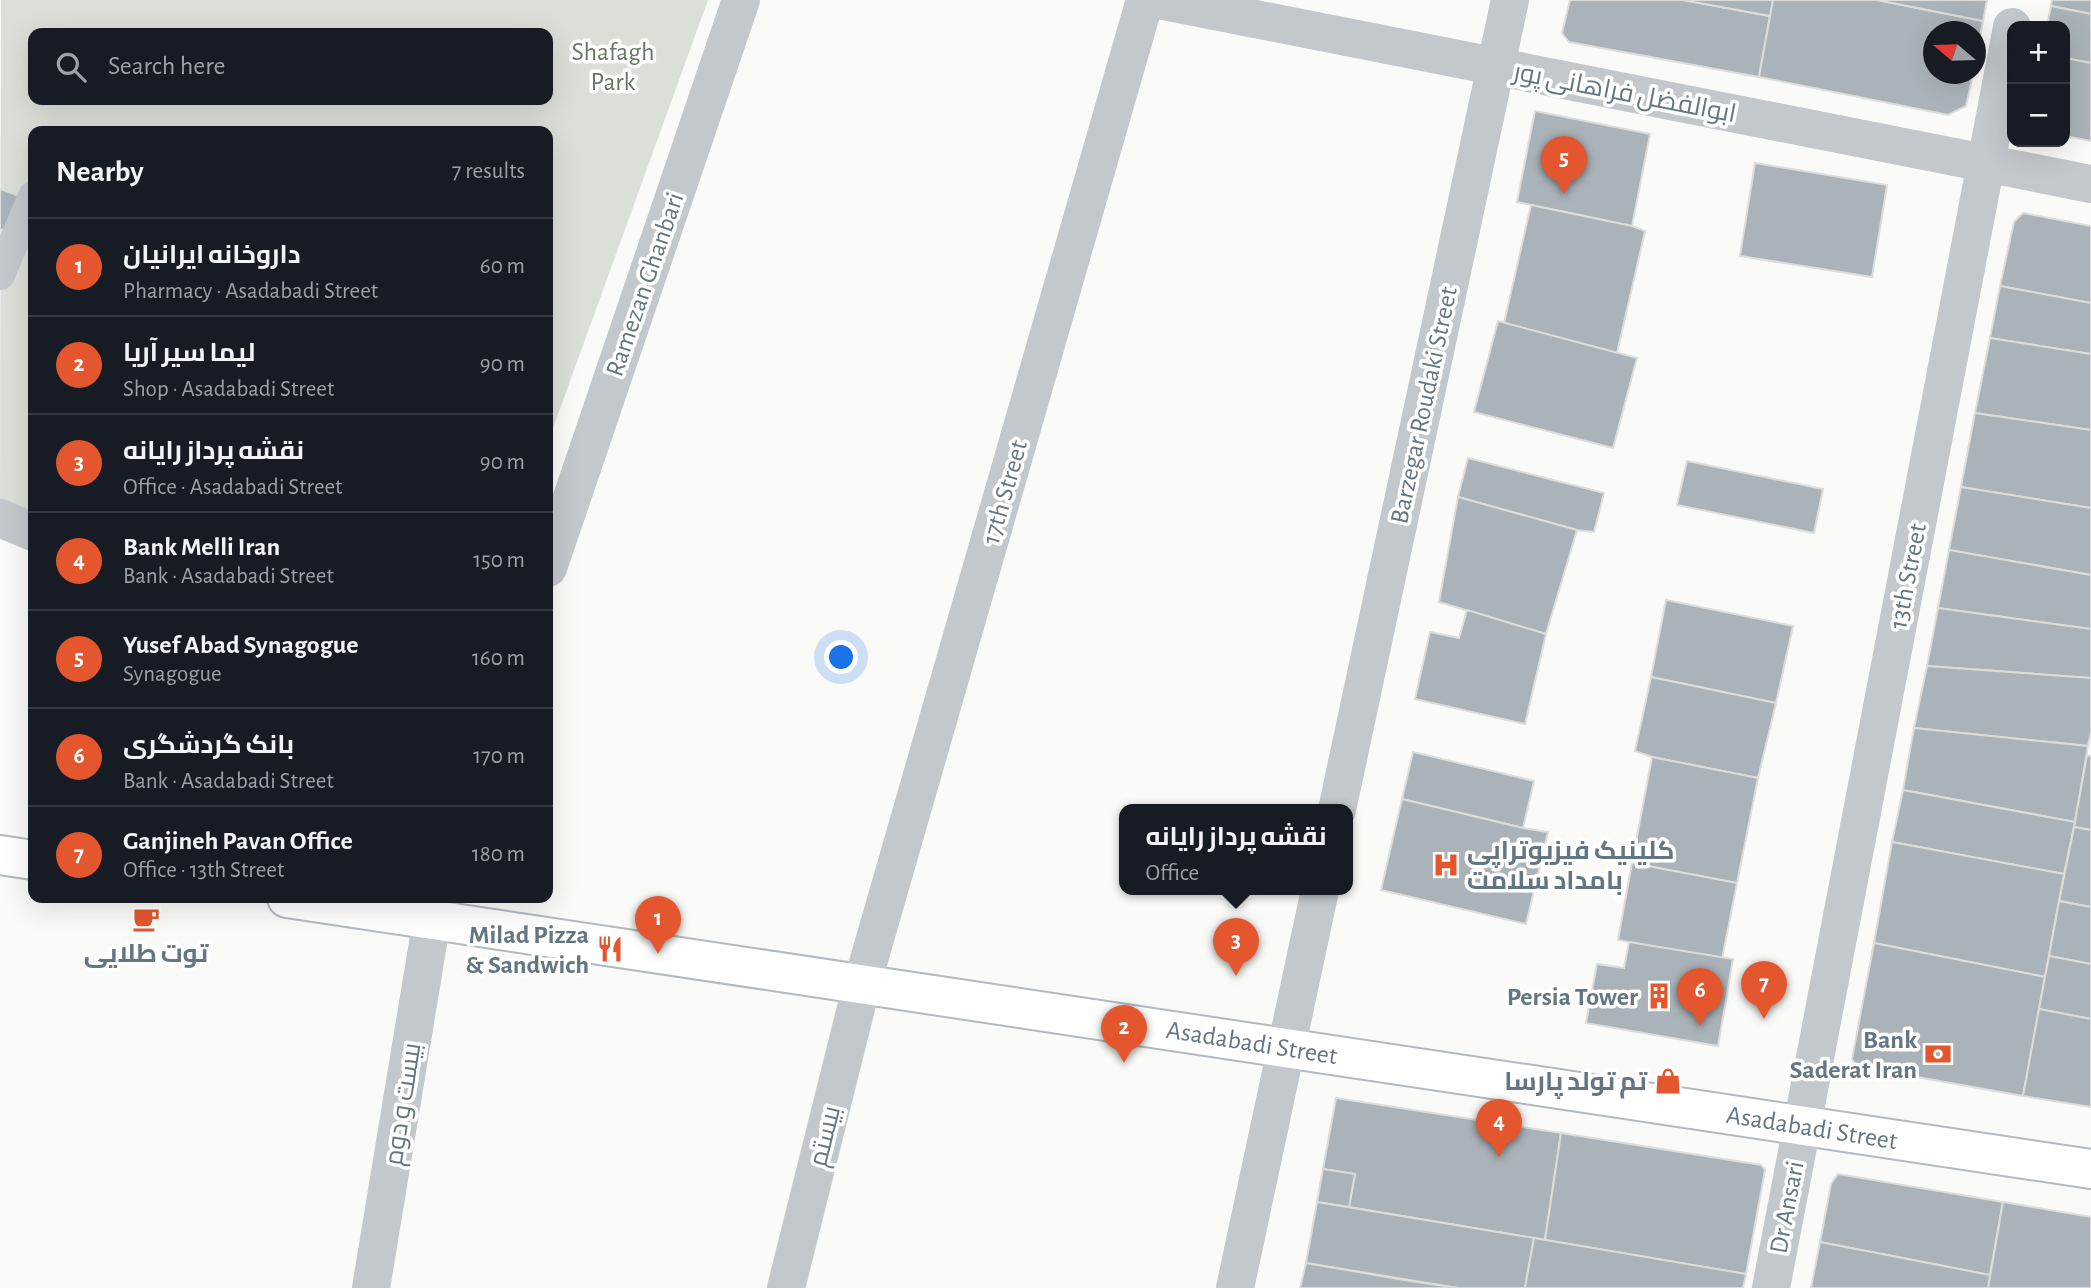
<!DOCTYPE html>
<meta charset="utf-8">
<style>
body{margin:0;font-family:"Alegreya Sans",Cairo,sans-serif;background:#242831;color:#f1f3f6}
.controls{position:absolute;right:21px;top:21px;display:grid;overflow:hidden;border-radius:14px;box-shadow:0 7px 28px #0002}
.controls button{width:63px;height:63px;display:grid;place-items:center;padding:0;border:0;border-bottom:2px solid #363941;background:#171b24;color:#f1f3f6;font:35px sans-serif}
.compass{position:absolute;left:1923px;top:21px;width:63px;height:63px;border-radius:50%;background:#171b24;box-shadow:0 7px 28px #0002;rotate:289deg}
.you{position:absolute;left:842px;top:658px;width:24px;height:24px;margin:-18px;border:5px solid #fff;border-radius:50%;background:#1a73e8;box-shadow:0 0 0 10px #1a73e833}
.badge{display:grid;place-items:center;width:46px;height:46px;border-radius:50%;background:#e4572e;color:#fff;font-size:23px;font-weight:700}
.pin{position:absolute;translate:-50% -58px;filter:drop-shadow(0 2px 4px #0008)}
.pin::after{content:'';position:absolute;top:37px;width:24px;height:21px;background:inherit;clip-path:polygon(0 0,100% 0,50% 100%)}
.popup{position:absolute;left:1119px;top:804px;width:234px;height:91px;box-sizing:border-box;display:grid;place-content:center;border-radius:14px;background:#171b24;filter:drop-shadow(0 2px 5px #0005);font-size:23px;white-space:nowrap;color:#9ea1a6}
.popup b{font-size:26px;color:#f1f3f6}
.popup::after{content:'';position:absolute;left:50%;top:100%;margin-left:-14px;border:14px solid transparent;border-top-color:#171b24}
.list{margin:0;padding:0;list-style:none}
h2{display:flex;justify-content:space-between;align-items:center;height:91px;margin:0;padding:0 28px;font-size:30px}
h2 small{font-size:23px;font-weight:400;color:#9ea1a6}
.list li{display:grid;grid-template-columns:46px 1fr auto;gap:21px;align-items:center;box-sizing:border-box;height:98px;padding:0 28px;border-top:2px solid #363941}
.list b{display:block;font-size:26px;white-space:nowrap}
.list p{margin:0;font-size:23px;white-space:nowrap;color:#9ea1a6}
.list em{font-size:23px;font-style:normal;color:#9ea1a6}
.icon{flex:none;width:38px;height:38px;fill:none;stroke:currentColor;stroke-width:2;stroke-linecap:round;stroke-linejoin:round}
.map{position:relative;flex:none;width:2091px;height:1288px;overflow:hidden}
.search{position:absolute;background:#171b24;box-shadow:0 7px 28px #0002;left:28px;top:28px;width:525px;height:77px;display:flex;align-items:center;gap:18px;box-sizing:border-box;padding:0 24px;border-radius:14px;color:#9ea1a6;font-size:26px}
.panel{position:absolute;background:#171b24;box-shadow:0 7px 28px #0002;left:28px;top:126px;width:525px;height:777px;border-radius:14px}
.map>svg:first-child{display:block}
</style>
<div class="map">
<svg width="2091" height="1288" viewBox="0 0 2091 1288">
<rect width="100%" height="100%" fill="#fafaf8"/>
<path fill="#dadfd7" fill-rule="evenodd" d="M1 0H708L548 442V131H33V517L0 503ZM33 33H548V100H33Z"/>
<g fill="#aab3b9" stroke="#dcdcda" stroke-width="2">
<path d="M1570 0H1683L1770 16 1759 77 1569 42 1562 33Z"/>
<path d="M1683 0H1773L1770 16Z"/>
<path d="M1773 0H1877L1983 21 1976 58V32H1934V74H1973L1966 106 1948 115 1759 77Z"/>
<path d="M1877 0H1987L1983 21Z"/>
<path d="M2052 0H2091V14L2051 6Z"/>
<path d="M2051 6 2091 14V63L2065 58V26H2047Z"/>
<path d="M2065 58 2091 63V141L2065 136Z"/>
<path d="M1535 111 1650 134 1632 226 1517 202Z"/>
<path d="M1755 163 1887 185 1872 277 1740 256Z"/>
<path d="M0 189 20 196 8 232 0 229Z"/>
<path d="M1531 205 1632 226 1645 231 1617 353 1504 323Z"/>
<path d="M2023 213 2091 226V303L2000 286 2014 222Z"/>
<path d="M2000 286 2091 303V354L1990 338Z"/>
<path d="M1498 321 1637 358 1613 448 1474 412Z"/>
<path d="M1990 338 2091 354V430L1975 413Z"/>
<path d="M1975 413 2091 430V508L1961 487Z"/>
<path d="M1468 458 1604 493 1594 532 1577 530 1458 497Z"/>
<path d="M1687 461 1823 489 1814 533 1677 505Z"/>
<path d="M1961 487 2091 508V575L1949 550Z"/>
<path d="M1458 497 1577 530 1546 634 1439 602Z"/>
<path d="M1949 550 2091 575V629L1938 608Z"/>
<path d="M1666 600 1793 626 1776 703 1651 677Z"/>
<path d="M1938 608 2091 629V678L1927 666Z"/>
<path d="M1467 610 1546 634 1525 724 1415 699 1430 632 1459 638Z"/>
<path d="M1927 666 2091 678V732L2088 746 1914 728Z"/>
<path d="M1651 677 1776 703 1758 778 1652 757 1635 751Z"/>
<path d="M1914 728 2088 746 2075 822 1903 790Z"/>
<path d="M1413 752 1534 781 1523 828 1402 799Z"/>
<path d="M2087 755 2091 756V830L2074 827Z"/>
<path d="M1652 757 1758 778 1737 883 1632 863Z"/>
<path d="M1903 790 2075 822 2064 874 1892 842Z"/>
<path d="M1402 799 1523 828 1548 832 1526 924 1381 890Z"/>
<path d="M2074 827 2091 830V907L2059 901Z"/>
<path d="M1892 842 2064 874 2045 977 1874 943Z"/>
<path d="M1632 863 1737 883 1722 959 1618 940Z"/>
<path d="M2059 901 2091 907V964L2049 956Z"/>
<path d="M1629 942 1733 959 1718 1046 1586 1023 1597 964 1624 968Z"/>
<path d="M1874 943 2045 977 2023 1096 1856 1066 1852 1059Z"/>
<path d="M2049 956 2091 964V1019L2039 1009Z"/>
<path d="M2039 1009 2091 1019V1107L2023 1096Z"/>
<path d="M1336 1098 1561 1133 1545 1240 1349 1207 1355 1174 1323 1169Z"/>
<path d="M1561 1133 1761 1165 1765 1170 1746 1274 1545 1240Z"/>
<path d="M1323 1169 1355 1174 1349 1207 1317 1202Z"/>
<path d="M1838 1174 2003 1202 1990 1275 1820 1242 1831 1184Z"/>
<path d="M1317 1202 1534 1238 1525 1288H1458L1306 1263Z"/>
<path d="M2003 1202 2091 1217V1288H1988Z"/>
<path d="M1534 1238 1746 1274 1743 1288H1525Z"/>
<path d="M1820 1242 1990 1275 1988 1288H1811Z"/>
<path d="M1306 1263 1410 1281 1458 1288H1300Z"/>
</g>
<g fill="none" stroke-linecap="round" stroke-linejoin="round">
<g stroke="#b3babf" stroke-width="42">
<g id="secondary">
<path d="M0 855 33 860"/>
<path d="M287 898 2091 1169"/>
</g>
</g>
<path stroke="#c3c8cc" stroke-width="30" d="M0 275 33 196"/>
<g stroke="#c3c8cc" stroke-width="38">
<path d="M1159 0 2091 184"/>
<path d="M0 518 33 532"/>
<path d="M548 568 741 0"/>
<path d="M1337 810 1510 0"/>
<path d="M371 1288 432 919 439 898"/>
<path d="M786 1288 862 984 1145 0"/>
<path d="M1235 1288 1320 890"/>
<path d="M1771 1288 2012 27"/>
</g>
<use href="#secondary" stroke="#fff" stroke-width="38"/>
</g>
<defs>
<g id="hospital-bare" transform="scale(2.1)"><path d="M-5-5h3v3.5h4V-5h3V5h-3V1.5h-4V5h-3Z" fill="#e4572e" stroke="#fff" stroke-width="2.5" paint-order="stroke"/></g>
<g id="cafe-bare" transform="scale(2.1)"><path d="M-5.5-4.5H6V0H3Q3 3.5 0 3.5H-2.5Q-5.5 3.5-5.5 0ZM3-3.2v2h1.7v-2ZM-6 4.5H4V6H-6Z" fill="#e4572e" stroke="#fff" stroke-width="2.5" paint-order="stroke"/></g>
<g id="restaurant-bare" transform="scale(2.1)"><path d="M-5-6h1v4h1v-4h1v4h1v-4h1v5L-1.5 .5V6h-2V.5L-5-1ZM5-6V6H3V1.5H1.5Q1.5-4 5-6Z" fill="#e4572e" stroke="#fff" stroke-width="2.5" paint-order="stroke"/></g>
<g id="building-bare" transform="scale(2.1)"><path d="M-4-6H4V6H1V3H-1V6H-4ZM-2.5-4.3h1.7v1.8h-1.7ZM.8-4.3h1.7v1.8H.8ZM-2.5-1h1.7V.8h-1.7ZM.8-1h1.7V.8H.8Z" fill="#e4572e" stroke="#fff" stroke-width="2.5" paint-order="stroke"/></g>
<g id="bank-bare" transform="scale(2.1)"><path d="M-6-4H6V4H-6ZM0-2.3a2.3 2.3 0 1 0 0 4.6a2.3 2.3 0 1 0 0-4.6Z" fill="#e4572e" stroke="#fff" stroke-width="2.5" paint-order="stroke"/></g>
<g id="shop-bare" transform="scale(2.1)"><path d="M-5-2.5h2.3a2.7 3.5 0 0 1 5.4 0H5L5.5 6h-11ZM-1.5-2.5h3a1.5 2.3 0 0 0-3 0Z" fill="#e4572e" stroke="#fff" stroke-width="2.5" paint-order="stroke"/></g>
</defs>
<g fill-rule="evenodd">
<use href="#hospital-bare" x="1446" y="865"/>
<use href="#cafe-bare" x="146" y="919"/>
<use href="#restaurant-bare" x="610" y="949"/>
<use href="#building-bare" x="1659" y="996"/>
<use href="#bank-bare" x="1938" y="1054"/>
<use href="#shop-bare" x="1668" y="1081"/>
</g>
<g text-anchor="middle" stroke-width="7" stroke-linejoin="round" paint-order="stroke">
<g font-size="26" fill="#687a64" stroke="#fff">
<text x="613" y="60">Shafagh<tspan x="613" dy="30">Park</tspan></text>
</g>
<g font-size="26" fill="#657683" stroke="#fff">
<text transform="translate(1625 92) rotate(11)" y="9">ابوالفضل فراهانی پور</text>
<text transform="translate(644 284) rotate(-71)" y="9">Ramezan Ghanbari</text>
<text transform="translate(1423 405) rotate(-78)" y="9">Barzegar Roudaki Street</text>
<text transform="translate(1004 492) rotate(-74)" y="9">17th Street</text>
<text transform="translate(1907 576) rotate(-79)" y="9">13th Street</text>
<text transform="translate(1252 1042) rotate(9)" y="9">Asadabadi Street</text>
<text transform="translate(402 1104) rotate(-81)" y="9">بیست و دوم</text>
<text transform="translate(1812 1127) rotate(9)" y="9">Asadabadi Street</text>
<text transform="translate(824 1136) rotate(-76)" y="9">بیستم</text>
<text transform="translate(1786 1207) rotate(-79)" y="9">Dr Ansari</text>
</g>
<g font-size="26" font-weight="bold" fill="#657683" stroke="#fff" text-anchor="end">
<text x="1467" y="859" text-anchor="start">کلینیک فیزیوتراپی<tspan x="1467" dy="30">بامداد سلامت</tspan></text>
<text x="589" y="943">Milad Pizza<tspan x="589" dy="30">&amp; Sandwich</tspan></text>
<text x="146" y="962" text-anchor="middle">توت طلایى</text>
<text x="1638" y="1005">Persia Tower</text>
<text x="1917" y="1048">Bank<tspan x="1917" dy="30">Saderat Iran</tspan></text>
<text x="1647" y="1090">تم تولد پارسا</text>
</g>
</g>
</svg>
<div class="controls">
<button>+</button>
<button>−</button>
</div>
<svg class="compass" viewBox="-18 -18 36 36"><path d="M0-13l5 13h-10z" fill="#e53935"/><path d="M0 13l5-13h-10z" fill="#9ea1a6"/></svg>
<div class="you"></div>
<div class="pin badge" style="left:658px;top:954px">1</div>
<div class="pin badge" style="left:1124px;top:1063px">2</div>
<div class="pin badge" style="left:1236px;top:976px">3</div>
<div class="popup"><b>نقشه پرداز رایانه</b>Office</div>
<div class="pin badge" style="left:1499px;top:1157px">4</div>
<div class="pin badge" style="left:1564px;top:194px">5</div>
<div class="pin badge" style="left:1700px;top:1026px">6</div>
<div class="pin badge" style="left:1764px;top:1019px">7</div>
<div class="search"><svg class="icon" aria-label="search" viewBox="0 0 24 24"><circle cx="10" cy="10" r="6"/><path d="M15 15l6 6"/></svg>Search here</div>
<section class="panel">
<h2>Nearby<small>7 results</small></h2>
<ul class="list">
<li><span class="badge">1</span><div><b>داروخانه ایرانیان</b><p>Pharmacy · Asadabadi Street</p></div><em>60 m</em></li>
<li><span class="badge">2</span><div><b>لیما سیر آریا</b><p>Shop · Asadabadi Street</p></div><em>90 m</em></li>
<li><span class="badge">3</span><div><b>نقشه پرداز رایانه</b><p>Office · Asadabadi Street</p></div><em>90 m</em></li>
<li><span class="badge">4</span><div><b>Bank Melli Iran</b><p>Bank · Asadabadi Street</p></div><em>150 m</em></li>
<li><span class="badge">5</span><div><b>Yusef Abad Synagogue</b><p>Synagogue</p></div><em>160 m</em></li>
<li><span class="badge">6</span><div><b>بانک گردشگری</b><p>Bank · Asadabadi Street</p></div><em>170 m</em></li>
<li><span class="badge">7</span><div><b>Ganjineh Pavan Office</b><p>Office · 13th Street</p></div><em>180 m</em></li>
</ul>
</section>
</div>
